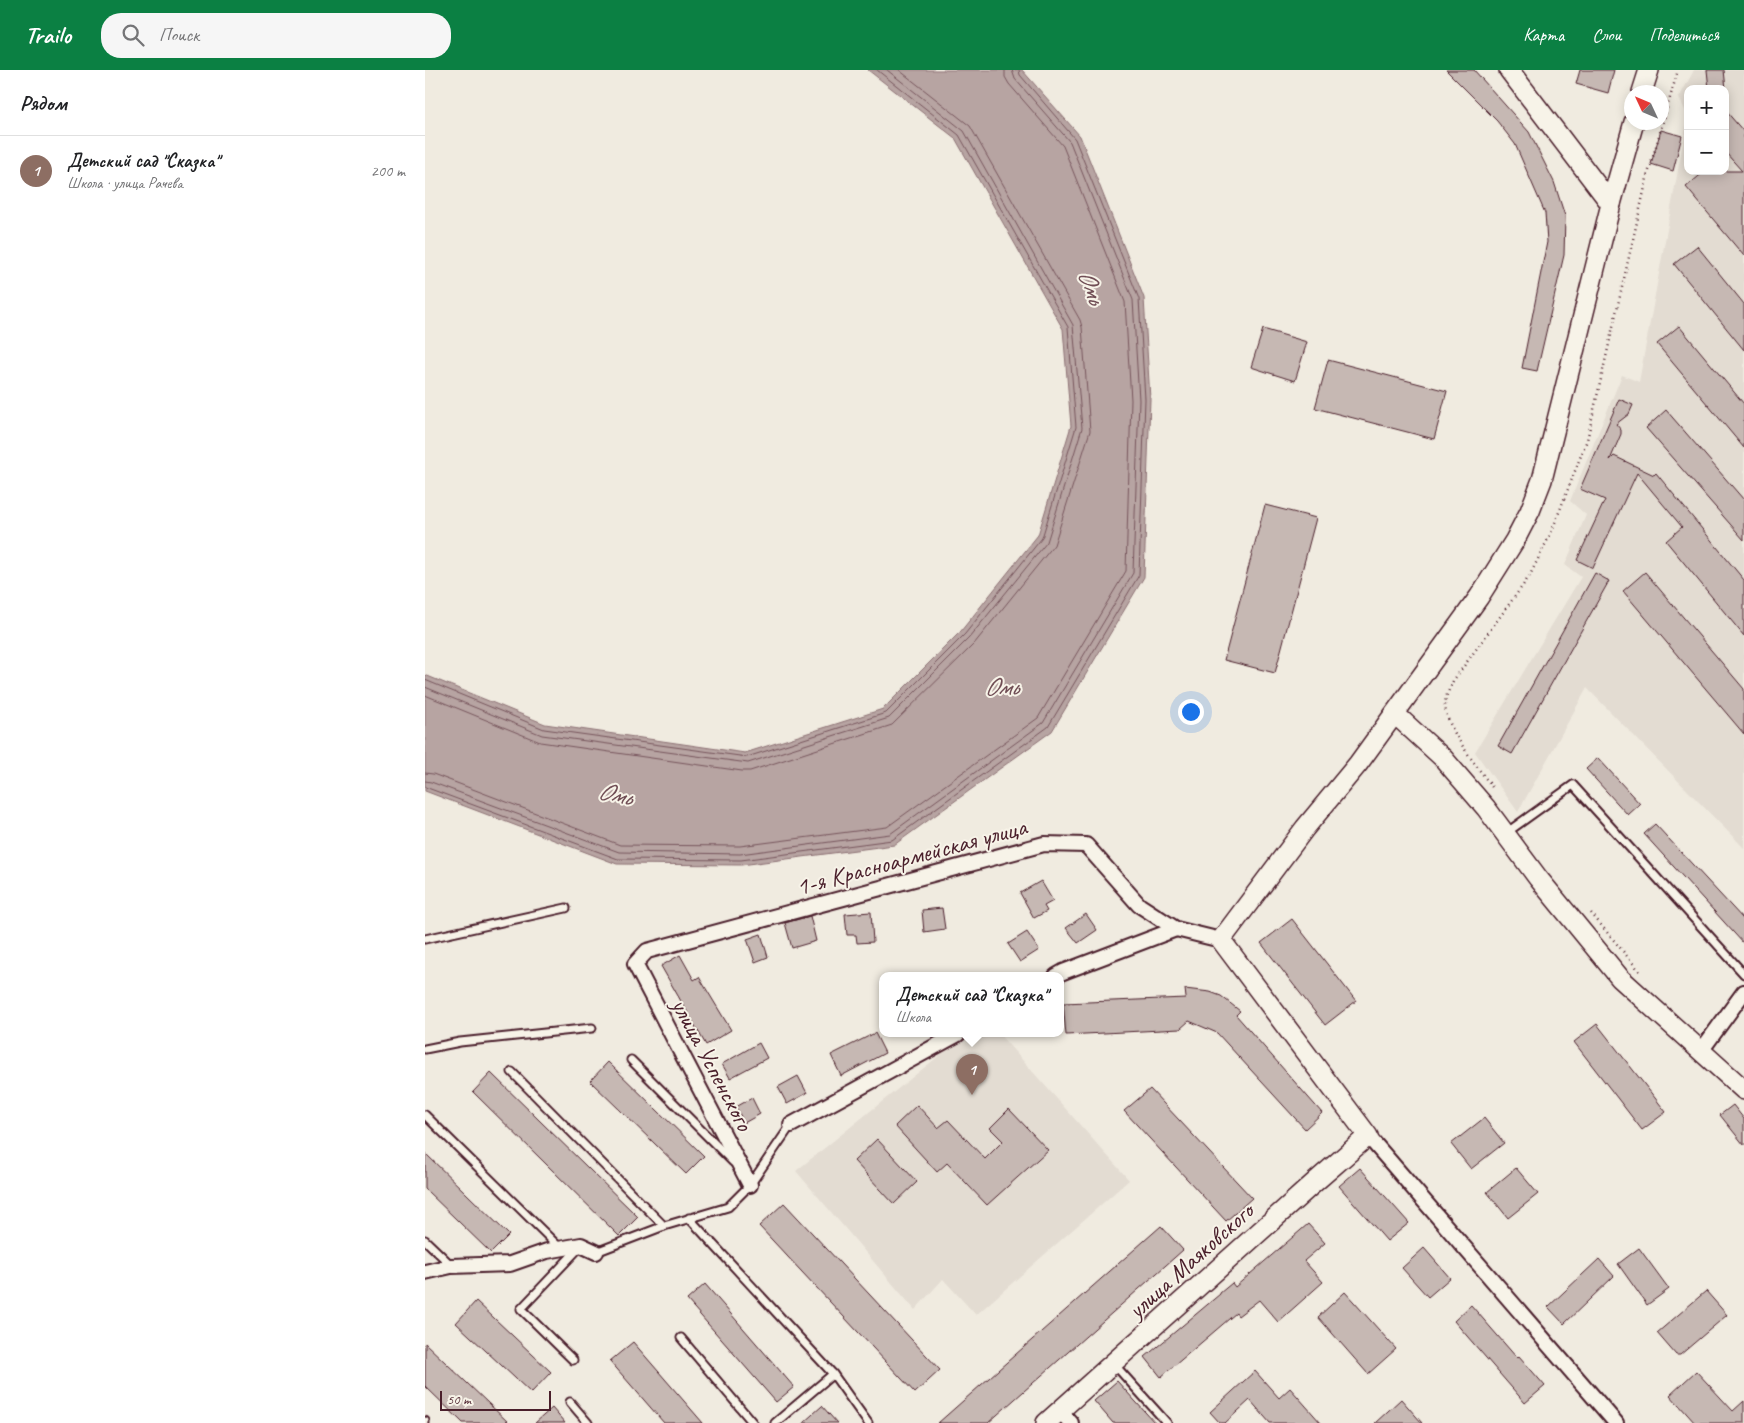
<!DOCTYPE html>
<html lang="ru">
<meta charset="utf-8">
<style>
body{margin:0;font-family:Caveat,sans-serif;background:#f6f6f6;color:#202124}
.controls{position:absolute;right:15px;top:15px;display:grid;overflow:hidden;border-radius:10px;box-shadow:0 2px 12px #0003}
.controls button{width:45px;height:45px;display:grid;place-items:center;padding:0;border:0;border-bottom:1px solid #e0e0e0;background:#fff;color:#202124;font:25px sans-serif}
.compass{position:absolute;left:1199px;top:15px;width:45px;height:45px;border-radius:50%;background:#fff;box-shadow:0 2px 12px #0003;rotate:314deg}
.scale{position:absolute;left:15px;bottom:12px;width:111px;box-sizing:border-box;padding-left:5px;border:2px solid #4a1f2b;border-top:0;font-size:14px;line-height:18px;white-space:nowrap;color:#4a1f2b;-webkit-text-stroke:4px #f7f3e8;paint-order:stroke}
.you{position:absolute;left:765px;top:641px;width:18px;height:18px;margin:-12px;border:4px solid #fff;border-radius:50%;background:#1a73e8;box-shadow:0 0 0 8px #1a73e833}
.badge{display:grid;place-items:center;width:32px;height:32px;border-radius:50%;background:#0b8043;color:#fff;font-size:16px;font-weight:700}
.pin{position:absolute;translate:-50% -41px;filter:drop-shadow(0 1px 2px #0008)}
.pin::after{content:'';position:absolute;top:26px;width:18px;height:15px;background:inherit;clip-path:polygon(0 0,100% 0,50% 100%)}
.popup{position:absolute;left:454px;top:902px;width:185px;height:65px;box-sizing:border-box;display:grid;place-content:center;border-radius:10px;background:#fff;filter:drop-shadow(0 1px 4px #0005);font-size:16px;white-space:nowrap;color:#757577}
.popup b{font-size:19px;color:#202124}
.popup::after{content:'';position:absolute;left:50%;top:100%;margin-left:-10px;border:10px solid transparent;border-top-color:#fff}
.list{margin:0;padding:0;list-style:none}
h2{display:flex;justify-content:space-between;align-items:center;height:65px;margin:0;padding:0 20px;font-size:21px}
h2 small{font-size:16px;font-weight:400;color:#757577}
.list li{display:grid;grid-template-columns:32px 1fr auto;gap:15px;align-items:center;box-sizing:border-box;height:70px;padding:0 20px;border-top:1px solid #e0e0e0}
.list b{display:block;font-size:19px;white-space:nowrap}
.list p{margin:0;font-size:16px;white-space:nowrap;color:#757577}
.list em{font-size:16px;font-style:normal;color:#757577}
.icon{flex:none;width:28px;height:28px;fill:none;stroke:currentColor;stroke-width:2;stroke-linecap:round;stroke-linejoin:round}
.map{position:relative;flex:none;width:1319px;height:1353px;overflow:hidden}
header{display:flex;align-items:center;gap:30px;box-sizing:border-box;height:70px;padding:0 25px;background:#0b8043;color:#fff}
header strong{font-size:24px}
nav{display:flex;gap:28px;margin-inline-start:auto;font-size:18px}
.search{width:350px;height:45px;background:#f6f6f6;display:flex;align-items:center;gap:12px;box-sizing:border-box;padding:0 18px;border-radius:20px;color:#757577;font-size:19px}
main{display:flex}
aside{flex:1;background:#fff}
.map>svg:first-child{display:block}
</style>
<header>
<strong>Trailo</strong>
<div class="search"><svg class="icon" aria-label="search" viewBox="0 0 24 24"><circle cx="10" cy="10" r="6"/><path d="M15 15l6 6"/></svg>Поиск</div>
<nav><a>Карта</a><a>Слои</a><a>Поделиться</a></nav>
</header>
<main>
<aside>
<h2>Рядом<small></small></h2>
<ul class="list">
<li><span class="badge" style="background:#8d6e63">1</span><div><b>Детский сад &quot;Сказка&quot;</b><p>Школа · улица Рачева</p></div><em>200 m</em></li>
</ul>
</aside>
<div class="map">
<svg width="1319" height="1353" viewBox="0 0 1319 1353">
<rect width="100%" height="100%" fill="#f0ebe0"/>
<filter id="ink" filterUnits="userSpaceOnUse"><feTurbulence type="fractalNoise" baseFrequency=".02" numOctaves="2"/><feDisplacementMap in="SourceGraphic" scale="10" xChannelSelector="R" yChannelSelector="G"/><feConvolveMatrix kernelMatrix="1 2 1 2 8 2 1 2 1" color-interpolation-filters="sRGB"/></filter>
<g filter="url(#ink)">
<g fill="#e3dcd2" fill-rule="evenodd">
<path d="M1269 0H1319V778L1162 618 1093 742 1050 682 1156 507 1140 495 1161 445 1145 431 1197 305 1214 312 1263 46 1254 28ZM1263 19H1300V101H1263Z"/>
<path d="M541 964H574L704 1110 551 1245 518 1209 490 1240 371 1101Z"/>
</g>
<path fill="#b7a4a2" stroke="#8b6f72" d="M443 0H597L655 66 719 228 725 329 719 507 627 661 469 775 316 795 192 794 0 721V605L120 654 320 683 458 639 536 561 613 465 646 356 638 259 530 68Z"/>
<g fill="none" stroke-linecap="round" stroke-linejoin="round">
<g stroke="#76545b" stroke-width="1">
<path d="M0 610 119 659 322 687 461 643 540 564 617 468 651 357 643 257 534 65 452 0"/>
<path d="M0 617 117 665 323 693 464 648 544 568 622 472 657 358 648 255 539 61 462 0"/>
<path d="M0 625 115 672 317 701H325L467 655 549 574 629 475 665 361 657 257 655 250 545 56 474 0"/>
<path d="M0 703 8 704 195 775 315 776 462 757 613 648 701 501 706 330 700 232 638 76 584 14 580 7V0"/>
<path d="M0 711 6 712 194 782 315 784 465 764 618 653 708 503 714 330 708 230 645 72 590 9 587 0"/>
<path d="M0 717 193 789 316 790 467 770 623 657 714 505 720 329 714 229 650 69 595 5 594 0"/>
</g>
</g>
<g fill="#c6b8b3" stroke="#4a1f2b">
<path d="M1021 0H1049L1104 62 1129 112 1140 146 1139 185 1112 301 1097 298 1122 172 1120 143 1090 74 1072 51Z"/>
<path d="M1155 0H1189L1183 23 1151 14Z"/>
<path d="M1282 0H1299L1301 19H1284Z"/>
<path d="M1300 40 1319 62V186L1261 117 1280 101H1317L1300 82Z"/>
<path d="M1236 60 1257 66 1248 101 1226 94Z"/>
<path d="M1272 176 1319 234V280L1249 194Z"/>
<path d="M1254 256 1319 334V378L1232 274Z"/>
<path d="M838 259 882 272 870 311 826 297Z"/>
<path d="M903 290 1022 321 1009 369 890 338Z"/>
<path d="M1194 329 1208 335 1204 344 1191 354 1196 360V364L1185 390 1189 386 1229 405 1231 403 1319 510V566L1241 471 1257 457 1212 403 1168 498 1152 490 1180 430 1155 419Z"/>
<path d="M1241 340 1319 430V470L1221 358Z"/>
<path d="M840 435 891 448 850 603 799 590Z"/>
<path d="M1220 502 1319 619V664L1198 521Z"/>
<path d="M1170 503 1184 511 1087 684 1073 676Z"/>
<path d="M1173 688 1215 734 1203 745 1161 699Z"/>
<path d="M1230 754 1319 850V874L1219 764Z"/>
<path d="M616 811 628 831 619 836 622 841 609 848 595 823Z"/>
<path d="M517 838 520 859 499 862 497 840Z"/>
<path d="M446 842 448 872 432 873 431 865H422L420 844Z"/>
<path d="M661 844 672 860 653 873 641 858Z"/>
<path d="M385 846 391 871 367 878 360 853Z"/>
<path d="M867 849 931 931 900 955 836 873Z"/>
<path d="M602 862 614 880 595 892 583 874Z"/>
<path d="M336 864 343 887 330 892 322 869Z"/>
<path d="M255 885 269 910 274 907 306 960 281 975 236 896Z"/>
<path d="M760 919 785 922 796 926 815 941 811 945 897 1043 880 1059 792 963 764 951 755 959 641 965 638 933 761 928Z"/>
<path d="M1172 954 1241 1042 1217 1060 1149 972Z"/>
<path d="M450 963 460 983 416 1006 406 985Z"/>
<path d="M334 973 342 988 305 1008 297 994Z"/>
<path d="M183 992 279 1086 261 1104 165 1011Z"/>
<path d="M66 1003 213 1147 194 1166 48 1022Z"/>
<path d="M373 1006 382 1023 362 1034 353 1017Z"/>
<path d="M725 1019 827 1128 801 1151 699 1041Z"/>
<path d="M327 1028 335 1044 319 1053 311 1037Z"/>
<path d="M492 1035 513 1058 523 1050 560 1089 578 1071 565 1058 584 1039 623 1080 562 1135 522 1093 512 1102 470 1056Z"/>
<path d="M1308 1035 1319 1049V1075L1295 1045Z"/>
<path d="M1059 1048 1079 1073 1046 1099 1026 1074Z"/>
<path d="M452 1069 492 1112 469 1134 429 1091Z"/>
<path d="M0 1083 84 1165 66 1183 0 1119Z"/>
<path d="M935 1098 984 1153 962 1171 914 1116Z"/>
<path d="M1091 1098 1113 1124 1083 1148 1062 1122Z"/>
<path d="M359 1133 515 1300 490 1323 334 1156Z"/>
<path d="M883 1154 900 1173 879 1191 898 1212 853 1252 834 1230 813 1246 811 1243 736 1307 720 1287 795 1224V1223L807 1213 810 1217Z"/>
<path d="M736 1156 758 1180 563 1353H513Z"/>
<path d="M999 1178 1025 1208 1003 1227 977 1198Z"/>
<path d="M1214 1178 1244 1219 1222 1235 1193 1194Z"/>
<path d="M1174 1189 1189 1206 1139 1254 1123 1237Z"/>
<path d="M280 1214 369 1317 351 1332 262 1230Z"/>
<path d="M1281 1221 1302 1245 1255 1285H1251L1232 1263Z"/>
<path d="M920 1222 971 1279 943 1304 893 1247Z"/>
<path d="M51 1231 126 1302 106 1323 31 1253Z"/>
<path d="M1046 1235 1092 1288 1094 1286 1120 1316 1100 1333 1029 1251Z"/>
<path d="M208 1272 278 1353H239L185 1291Z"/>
<path d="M0 1273 84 1353H38L0 1316Z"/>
<path d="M830 1301 854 1328 865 1318 896 1353H845L825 1330 800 1353H795L785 1342Z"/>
<path d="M1271 1301 1308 1341 1319 1331V1353H1270L1245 1325Z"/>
<path d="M692 1311 730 1353H688L669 1331Z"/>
<path d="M976 1329 997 1353H950Z"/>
<path d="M397 1336 412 1353H378Z"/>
<path d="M127 1338 140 1353H110Z"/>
</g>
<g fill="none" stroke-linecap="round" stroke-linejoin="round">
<g stroke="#4a1f2b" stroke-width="11">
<g id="lane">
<path d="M1081 763 1148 715 1319 904"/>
<path d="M0 869 141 838"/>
<path d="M0 979 35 972 167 958"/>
<path d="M206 990 308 1092"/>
<path d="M87 1002 239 1156"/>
<path d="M0 1045 135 1178"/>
<path d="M264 1148 408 1304"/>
<path d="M0 1170 26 1195"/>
<path d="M171 1182 239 1156 303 1137 325 1115 366 1055"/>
<path d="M256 1268 328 1353"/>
<path d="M148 1290 96 1239 154 1178"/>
<path d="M688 1293 742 1353"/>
<path d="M145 1332 163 1353"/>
<path d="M0 1351V1353"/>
<path d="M350 1353 408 1304 443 1353"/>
</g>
</g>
<g stroke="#4a1f2b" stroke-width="18">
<g id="street">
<path d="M631 906 638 902 751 859"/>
<path d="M1276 981 1319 922"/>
<path d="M366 1055 533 964"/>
<path d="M943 1066 1191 1353"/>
<path d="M325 1115 210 894 222 881 619 774 661 775 714 835 751 859 796 870"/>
<path d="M0 1202 26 1196 85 1194 122 1181 156 1175 171 1182"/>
<path d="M634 1340 646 1353"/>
</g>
</g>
<g stroke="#4a1f2b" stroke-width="22">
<g id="secondary">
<path d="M1084 0 1186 134"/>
<path d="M1217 22 1224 0"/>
<path d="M970 644 1018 688 1061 738 1113 808 1195 908 1319 1020"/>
<path d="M621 1353 890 1112 943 1066 796 870 880 758 933 694 1054 527 1090 470 1105 441 1117 410 1186 134 1209 52"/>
</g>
</g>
<g stroke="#4a1f2b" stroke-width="2.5" stroke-dasharray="1 4" stroke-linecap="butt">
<path d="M1067 717C1053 697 1019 657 1020 633 1021 625 1025 618 1028 611L1104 507 1126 463 1162 370 1223 104 1253 0"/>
<path d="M1166 843 1217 904"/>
</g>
<use href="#lane" stroke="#f7f3e8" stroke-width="7"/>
<use href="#street" stroke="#f7f3e8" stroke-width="14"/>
<use href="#secondary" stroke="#f7f3e8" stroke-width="19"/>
</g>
</g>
<g text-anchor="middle" stroke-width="4" stroke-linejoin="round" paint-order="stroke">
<g font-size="25" fill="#4a1f2b" stroke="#f7f3e8">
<text transform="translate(486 786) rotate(-15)" y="9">1-я Красноармейская улица</text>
<text transform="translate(288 994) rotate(62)" y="9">улица Успенского</text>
<text transform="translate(765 1190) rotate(-42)" y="9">улица Маяковского</text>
</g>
<g font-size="26" font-style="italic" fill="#704e55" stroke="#f7f3e8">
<text transform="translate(667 216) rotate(70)" y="9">Омь</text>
<text x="576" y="625">Омь</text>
<text transform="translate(190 723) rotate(13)" y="9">Омь</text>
</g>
</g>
</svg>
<div class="controls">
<button>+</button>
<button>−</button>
</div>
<svg class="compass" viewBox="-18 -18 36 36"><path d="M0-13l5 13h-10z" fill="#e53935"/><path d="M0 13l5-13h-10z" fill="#757577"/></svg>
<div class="scale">50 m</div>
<div class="you"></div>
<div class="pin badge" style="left:547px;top:1025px;background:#8d6e63">1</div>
<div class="popup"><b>Детский сад &quot;Сказка&quot;</b>Школа</div>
</div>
</main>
